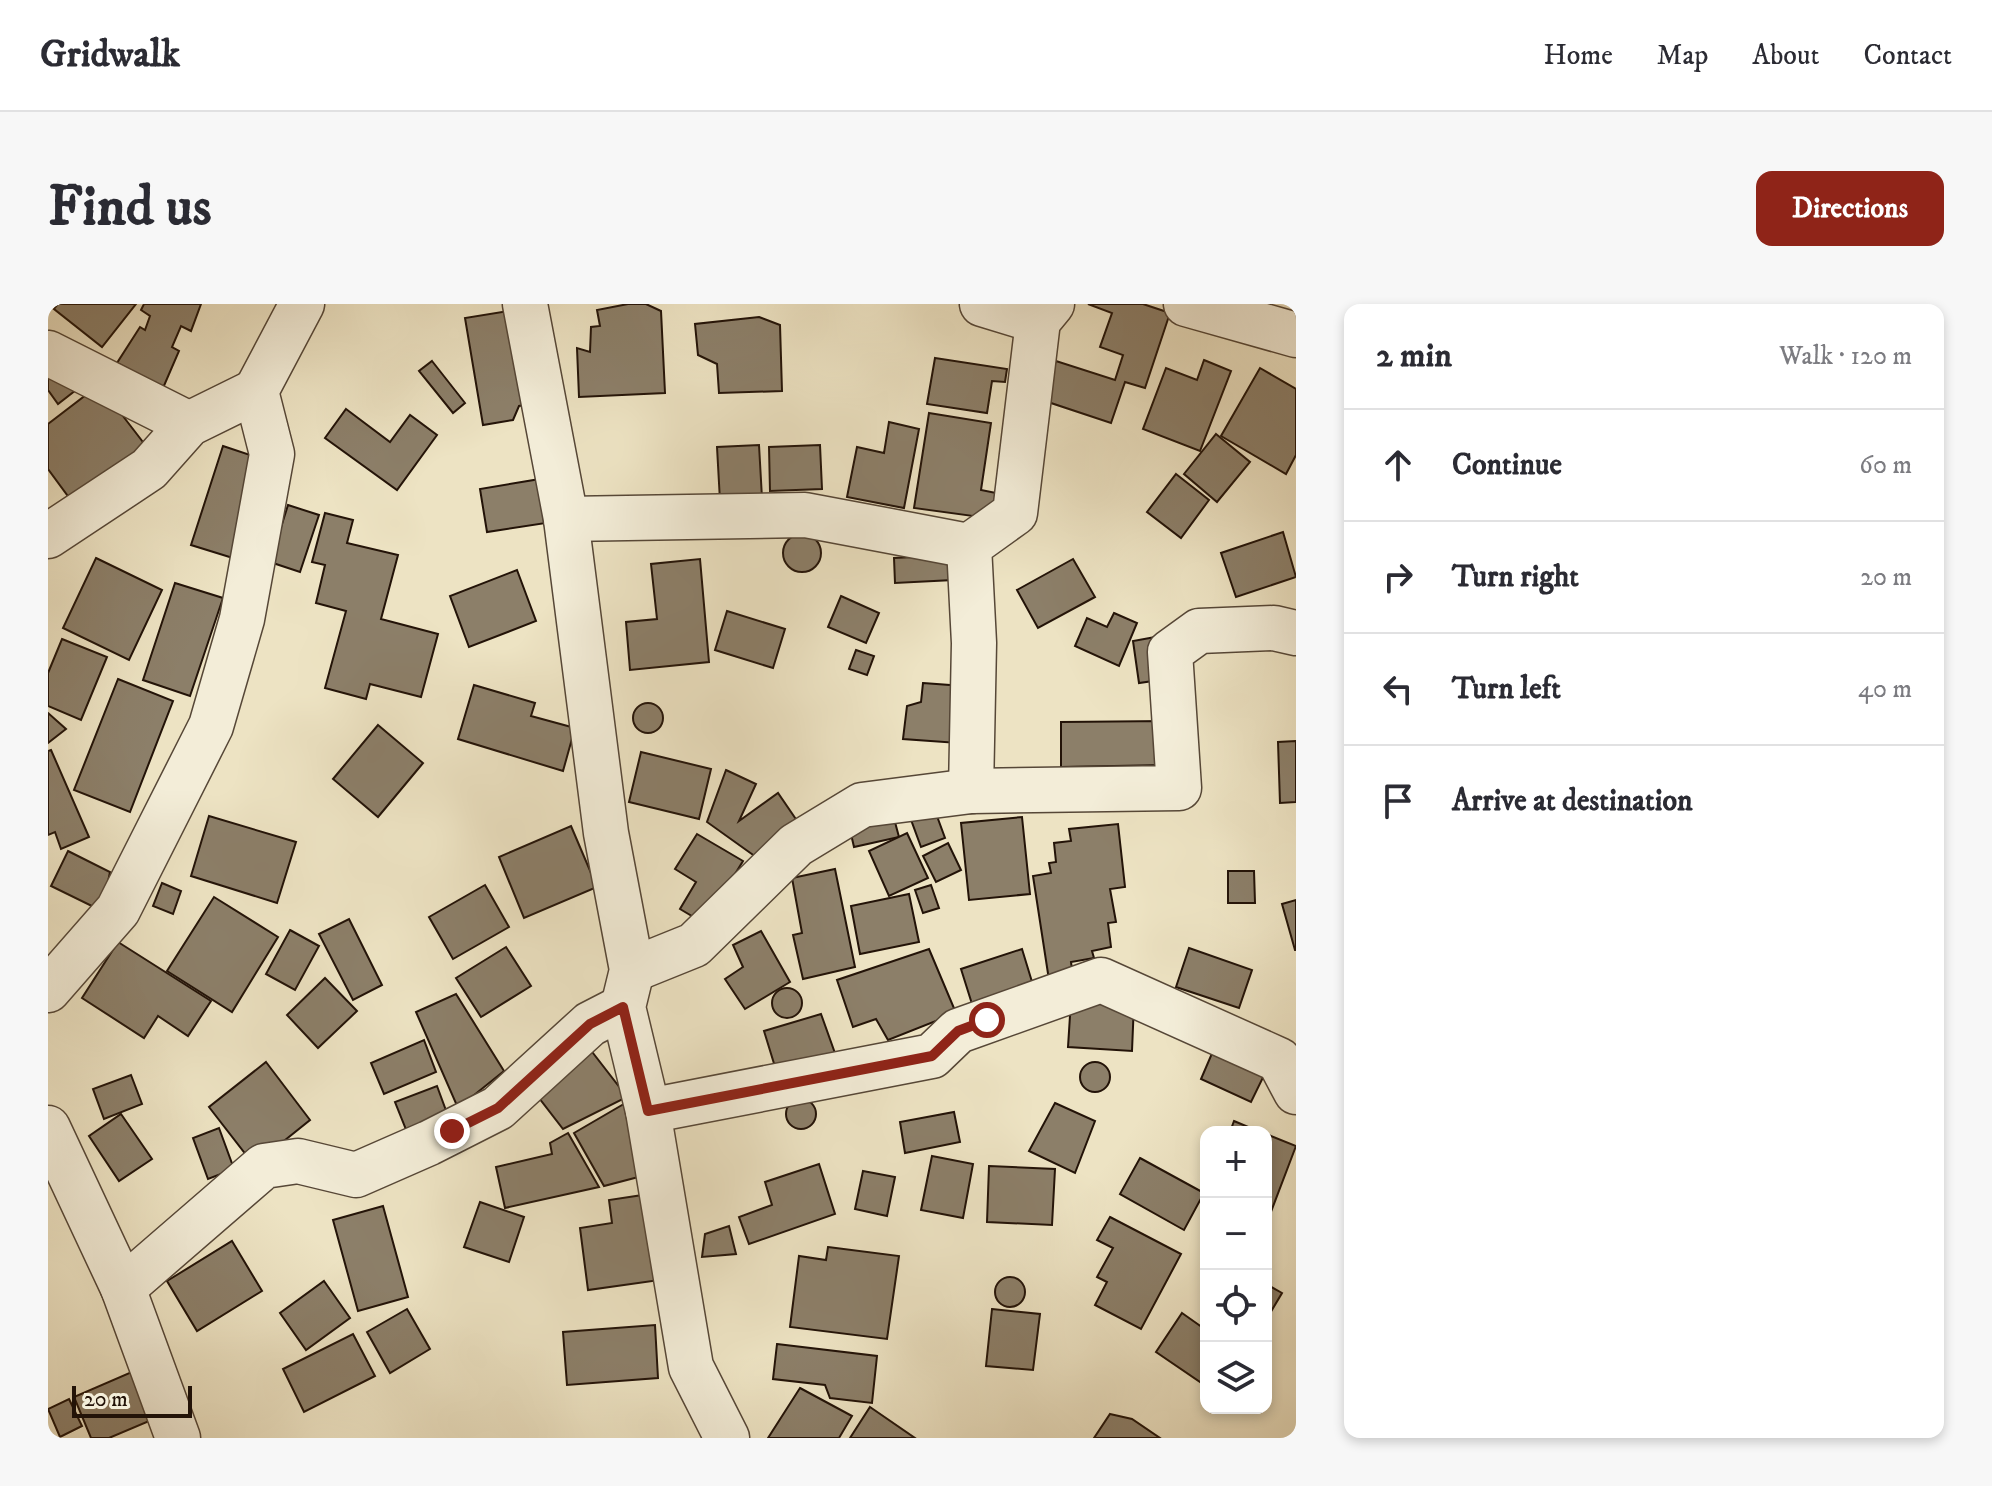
<!DOCTYPE html>
<meta charset="utf-8">
<style>
body{margin:0;font-family:"IM FELL DW Pica",serif;background:#f7f7f7;color:#2b2b33}
.controls{position:absolute;right:24px;bottom:24px;display:grid;overflow:hidden;border-radius:16px;box-shadow:0 4px 12px #0003}
.controls button{width:72px;height:72px;display:grid;place-items:center;padding:0;border:0;border-bottom:2px solid #e1e1e2;background:#fff;color:#2b2b33;font:40px sans-serif}
.scale{position:absolute;left:24px;bottom:20px;width:120px;box-sizing:border-box;padding-left:8px;border:4px solid #231308;border-top:0;font-size:22px;line-height:28px;white-space:nowrap;color:#231308;-webkit-text-stroke:6px #f3edd8;paint-order:stroke}
.stop{position:absolute;width:24px;height:24px;margin:-18px;border:6px solid #8f2418;border-radius:50%;background:#fff}
.stop.end{background:#8f2418;border-color:#fff;box-shadow:0 2px 8px #0008}
.list{margin:0;padding:0;list-style:none}
h2{display:flex;justify-content:space-between;align-items:center;height:104px;margin:0;padding:0 32px;font-size:34px}
h2 small{font-size:26px;font-weight:400;color:#7c7c81}
.list li{display:grid;grid-template-columns:52px 1fr auto;gap:24px;align-items:center;box-sizing:border-box;height:112px;padding:0 32px;border-top:2px solid #e1e1e2}
.list b{display:block;font-size:30px;white-space:nowrap}
.list em{font-size:26px;font-style:normal;color:#7c7c81}
.icon{flex:none;width:44px;height:44px;fill:none;stroke:currentColor;stroke-width:2;stroke-linecap:round;stroke-linejoin:round}
.map{position:relative;flex:none;width:1248px;height:1134px;overflow:hidden;border-radius:16px}
header{display:flex;align-items:center;gap:48px;box-sizing:border-box;height:112px;padding:0 40px;background:#fff;border-bottom:2px solid #e1e1e2}
header strong{font-size:38px}
nav{display:flex;gap:44px;margin-inline-start:auto;font-size:28px}
.intro{display:flex;align-items:center;justify-content:space-between;box-sizing:border-box;height:192px;padding:0 48px}
h1{margin:0;font-size:56px}
.button{padding:20px 36px;border-radius:16px;background:#8f2418;color:#fff;font-size:28px;font-weight:700}
main{display:flex;gap:48px;padding:0 48px}
aside{flex:1;background:#fff;border-radius:16px;box-shadow:0 4px 12px #0003}
.map>svg:first-child{display:block}
</style>
<header>
<strong>Gridwalk</strong>
<nav><a>Home</a><a>Map</a><a>About</a><a>Contact</a></nav>
</header>
<div class="intro"><h1>Find us</h1><a class="button">Directions</a></div>
<main>
<div class="map">
<svg width="1248" height="1134" viewBox="0 0 1248 1134">
<rect width="100%" height="100%" fill="#ede3c3"/>
<filter id="stains"><feTurbulence type="fractalNoise" baseFrequency=".0025" numOctaves="4"/><feColorMatrix values="0 0 0 0 .2 0 0 0 0 .09 0 0 0 0 .02 0 0 0 .5 -.17"/></filter>
<radialGradient id="worn" r=".72"><stop offset=".6" stop-color="#630" stop-opacity="0"/><stop offset="1" stop-color="#630" stop-opacity=".3"/></radialGradient>
<g fill="#8c7f69" stroke="#231308" stroke-width="2">
<path d="M10 0H88L54 43 6 5Z"/>
<path d="M96 0H153L143 27 133 22 124 43 131 47 115 84 69 59 92 23 97 26 102 12 93 6Z"/>
<path d="M580 0H598L613 7 617 89 531 93 529 44 542 48 543 23 552 22 549 6Z"/>
<path d="M1095 0 1122 9 1097 84 1077 78 1063 119 994 96 1008 57 1067 76 1075 51 1052 43 1064 9 1040 0Z"/>
<path d="M467 6 483 100 471 102 465 116 435 121 417 14Z"/>
<path d="M711 13 732 21 734 87 671 89 669 60 650 51 647 20Z"/>
<path d="M887 54 959 65 957 78 944 77 939 109 879 100Z"/>
<path d="M1156 56 1183 67 1152 147 1095 125 1118 64 1149 76Z"/>
<path d="M384 57 417 99 405 109 371 67Z"/>
<path d="M0 64 28 86 10 100 0 86Z"/>
<path d="M1212 64 1248 85V151L1238 170 1173 132Z"/>
<path d="M51 81 98 142 25 199 0 165V120Z"/>
<path d="M298 105 342 138 362 111 389 131 349 186 277 134Z"/>
<path d="M881 109 943 119 933 186 958 191 954 216 866 204Z"/>
<path d="M841 118 871 125 856 204 799 193 809 143 836 149Z"/>
<path d="M1168 130 1202 158 1169 198 1136 170Z"/>
<path d="M711 141 714 194 672 197 669 143Z"/>
<path d="M772 141 774 185 722 187 721 143Z"/>
<path d="M175 142 220 157 188 255 143 241Z"/>
<path d="M1128 170 1161 196 1133 234 1099 208Z"/>
<path d="M492 175 498 219 439 228 432 185Z"/>
<path d="M240 201 271 211 252 268 222 258Z"/>
<path d="M277 209 305 216 299 239 350 251 333 315 390 330 373 393 322 380 318 395 277 384 298 307 268 299 277 261 264 258Z"/>
<path d="M1235 228 1248 273 1188 293 1173 249Z"/>
<circle cx="754" cy="249" r="19"/>
<path d="M905 251V276L847 279 846 254Z"/>
<path d="M48 254 114 286 81 356 15 324Z"/>
<path d="M652 255 661 358 582 366 578 318 609 315 603 260Z"/>
<path d="M1025 255 1047 293 990 324 969 286Z"/>
<path d="M469 266 488 317 421 343 402 292Z"/>
<path d="M127 279 175 294 142 392 95 376Z"/>
<path d="M793 292 831 309 818 339 780 323Z"/>
<path d="M679 307 737 325 725 364 667 346Z"/>
<path d="M1066 309 1089 319 1071 362 1027 342 1039 314 1059 323Z"/>
<path d="M1113 332 1119 375 1091 379 1085 337Z"/>
<path d="M14 335 59 353 33 416 0 402V369Z"/>
<path d="M808 346 826 352 819 371 801 365Z"/>
<path d="M70 375 125 397 82 508 26 486Z"/>
<path d="M875 379 915 382 910 439 855 435 859 402 873 398Z"/>
<path d="M426 381 487 399 483 412 527 424 515 467 410 435Z"/>
<circle cx="600" cy="414" r="15"/>
<path d="M0 409 18 425 0 439Z"/>
<path d="M1118 417 1119 461 1013 463V418Z"/>
<path d="M330 421 375 459 330 513 285 475Z"/>
<path d="M1248 437V498L1232 499 1230 438Z"/>
<path d="M3 446 41 533 13 545 7 528 0 531V447Z"/>
<path d="M593 448 663 465 651 515 581 498Z"/>
<path d="M678 466 708 480 691 517 730 489 754 524 715 558 659 518Z"/>
<path d="M886 504 897 534 873 543 862 513Z"/>
<path d="M844 507 851 533 806 543 800 517Z"/>
<path d="M161 512 248 538 229 599 143 572Z"/>
<path d="M974 513 982 590 921 596 913 519Z"/>
<path d="M1070 520 1077 583 1062 585 1068 618 1060 619 1063 643 1044 647 1046 654 1023 658 1025 672 1001 676 985 572 1003 569 1001 559 1008 558 1006 539 1023 537 1021 525Z"/>
<path d="M523 522 549 583 476 614 451 553Z"/>
<path d="M859 529 880 574 841 592 821 547Z"/>
<path d="M649 530 695 557 668 601 649 615 632 605 648 578 627 565Z"/>
<path d="M900 539 913 566 888 578 875 552Z"/>
<path d="M20 547 62 568 54 607 3 582Z"/>
<path d="M787 565 807 663 755 675 745 631 754 629 744 574Z"/>
<path d="M1180 567H1206L1207 599H1180Z"/>
<path d="M114 579 133 587 125 610 105 602Z"/>
<path d="M437 581 461 623 405 655 381 613Z"/>
<path d="M883 581 891 604 875 609 867 586Z"/>
<path d="M861 590 871 638 812 650 803 602Z"/>
<path d="M166 593 230 633 184 708 119 667Z"/>
<path d="M1248 596V646H1247L1234 600Z"/>
<path d="M301 615 334 681 305 696 271 630Z"/>
<path d="M242 626 271 642 247 686 218 670Z"/>
<path d="M713 627 742 678 697 705 677 675 695 663 685 641Z"/>
<path d="M70 638 163 697 140 732 110 712 96 734 34 694Z"/>
<path d="M458 643 483 682 433 713 408 674Z"/>
<path d="M1141 644 1204 666 1191 704 1128 683Z"/>
<path d="M881 645 908 709 840 736 828 715 805 723 789 676Z"/>
<path d="M974 645 985 681 924 700 913 665Z"/>
<path d="M277 674 309 707 270 744 239 711Z"/>
<circle cx="739" cy="699" r="15"/>
<path d="M408 690 456 767 410 804 368 708Z"/>
<path d="M1023 696 1086 699 1084 747 1020 743Z"/>
<path d="M773 710 788 752 728 766 716 727Z"/>
<path d="M1171 733 1223 757 1203 798 1153 775Z"/>
<path d="M376 736 388 768 336 790 323 759Z"/>
<path d="M538 740 579 793 515 825 488 790Z"/>
<path d="M218 758 262 816 206 861 161 803Z"/>
<circle cx="1047" cy="773" r="15"/>
<path d="M83 771 94 800 56 815 45 785Z"/>
<path d="M389 782 400 812 359 828 347 798Z"/>
<circle cx="753" cy="810" r="15"/>
<path d="M581 797 598 871 556 882 526 829Z"/>
<path d="M1007 799 1047 817 1027 869 981 847Z"/>
<path d="M906 808 912 838 857 849 852 818Z"/>
<path d="M73 810 104 855 71 877 41 832Z"/>
<path d="M1186 817 1212 828H1182Z"/>
<path d="M171 824 186 865 160 875 145 834Z"/>
<path d="M520 829 551 883 457 904 448 863 504 850 502 839Z"/>
<path d="M1218 830 1248 842 1221 913 1218 912Z"/>
<path d="M884 852 925 860 915 914 873 906Z"/>
<path d="M1092 854 1156 889 1136 926 1072 890Z"/>
<path d="M771 860 787 910 701 940 691 913 724 901 717 878Z"/>
<path d="M941 862 1007 865 1004 921 939 918Z"/>
<path d="M815 867 847 873 839 912 807 905Z"/>
<path d="M608 889 619 975 540 986 532 924 564 919 561 896Z"/>
<path d="M432 898 476 913 461 958 416 943Z"/>
<path d="M335 902 360 993 310 1007 285 916Z"/>
<path d="M1062 913 1133 950 1093 1025 1047 1001 1059 978 1049 973 1065 944 1049 936Z"/>
<path d="M681 922 688 950 654 953 657 930Z"/>
<path d="M184 937 214 987 149 1027 119 977Z"/>
<path d="M780 943 851 952 839 1035 742 1023 751 952 778 956Z"/>
<circle cx="962" cy="988" r="15"/>
<path d="M276 977 302 1014 258 1046 232 1009Z"/>
<path d="M1218 980 1234 989 1218 1016Z"/>
<path d="M359 1005 382 1045 342 1069 319 1028Z"/>
<path d="M944 1005 992 1010 985 1066 938 1062Z"/>
<path d="M1134 1009 1158 1026V1082L1108 1048Z"/>
<path d="M607 1021 610 1074 519 1081 515 1028Z"/>
<path d="M305 1030 327 1072 256 1108 235 1065Z"/>
<path d="M729 1040 829 1052 824 1099 782 1094 777 1081 725 1075Z"/>
<path d="M86 1067 106 1115 61 1134H43L26 1093Z"/>
<path d="M752 1084 804 1112 791 1134H720Z"/>
<path d="M21 1095 34 1122 12 1133 0 1105Z"/>
<path d="M822 1103 867 1134H802Z"/>
<path d="M1062 1110 1084 1115 1112 1134H1046Z"/>
</g>
<g fill="none" stroke-linecap="round" stroke-linejoin="round">
<g stroke="#564737" stroke-width="47">
<g id="minor">
<path d="M477 0 518 215 558 529 584 666 575 703 600 807 643 1063 679 1134"/>
<path d="M934 0 990 17"/>
<path d="M1138 0 1248 31"/>
<path d="M0 49 141 120"/>
<path d="M518 215 757 211 921 242"/>
<path d="M0 232 101 165 141 120 208 87"/>
<path d="M923 487 926 339 921 242 967 209 990 17 1004 0"/>
<path d="M584 666 646 641 748 541 814 501 923 487 1131 484 1122 348 1151 327 1226 324 1248 329"/>
<path d="M0 686 70 606 163 422 194 315 224 150 208 87 254 0"/>
<path d="M600 807 884 752 910 727 1053 676 1231 756 1248 788"/>
<path d="M0 824 75 984 130 1134"/>
<path d="M75 984 216 862 250 857 308 871 381 839 450 804 542 720 575 703"/>
</g>
</g>
<use href="#minor" stroke="#f3edd8" stroke-width="44"/>
</g>
<g fill="none" stroke-linecap="round" stroke-linejoin="round">
<path stroke="#8f2418" stroke-width="10" d="M404 827 450 804 542 720 575 703 600 807 884 752 910 727 939 716"/>
</g>
<rect width="100%" height="100%" filter="url(#stains)"/>
<rect width="100%" height="100%" fill="url(#worn)"/>
</svg>
<div class="controls">
<button>+</button>
<button>−</button>
<button><svg class="icon" aria-label="locate" viewBox="0 0 24 24"><circle cx="12" cy="12" r="6"/><path d="M12 2v4M12 18v4M2 12h4M18 12h4"/></svg></button>
<button><svg class="icon" aria-label="layers" viewBox="0 0 24 24"><path d="M12 4l9 5-9 5-9-5zM3 14l9 5 9-5"/></svg></button>
</div>
<div class="scale">20 m</div>
<div class="stop" style="left:939px;top:716px"></div>
<div class="stop end" style="left:404px;top:827px"></div>
</div>
<aside>
<h2>2 min<small>Walk · 120 m</small></h2>
<ul class="list">
<li><svg class="icon" aria-label="ahead" viewBox="0 0 24 24"><path d="M12 20V5M6 11l6-6 6 6"/></svg><div><b>Continue</b></div><em>60 m</em></li>
<li><svg class="icon" aria-label="right" viewBox="0 0 24 24"><path d="M7 20v-9h11M14 6l5 5-5 5"/></svg><div><b>Turn right</b></div><em>20 m</em></li>
<li><svg class="icon" aria-label="left" viewBox="0 0 24 24"><path d="M17 20v-9H6M10 6l-5 5 5 5"/></svg><div><b>Turn left</b></div><em>40 m</em></li>
<li><svg class="icon" aria-label="arrive" viewBox="0 0 24 24"><path d="M6 21V4h12l-3 4 3 4H6"/></svg><div><b>Arrive at destination</b></div></li>
</ul>
</aside>
</main>
